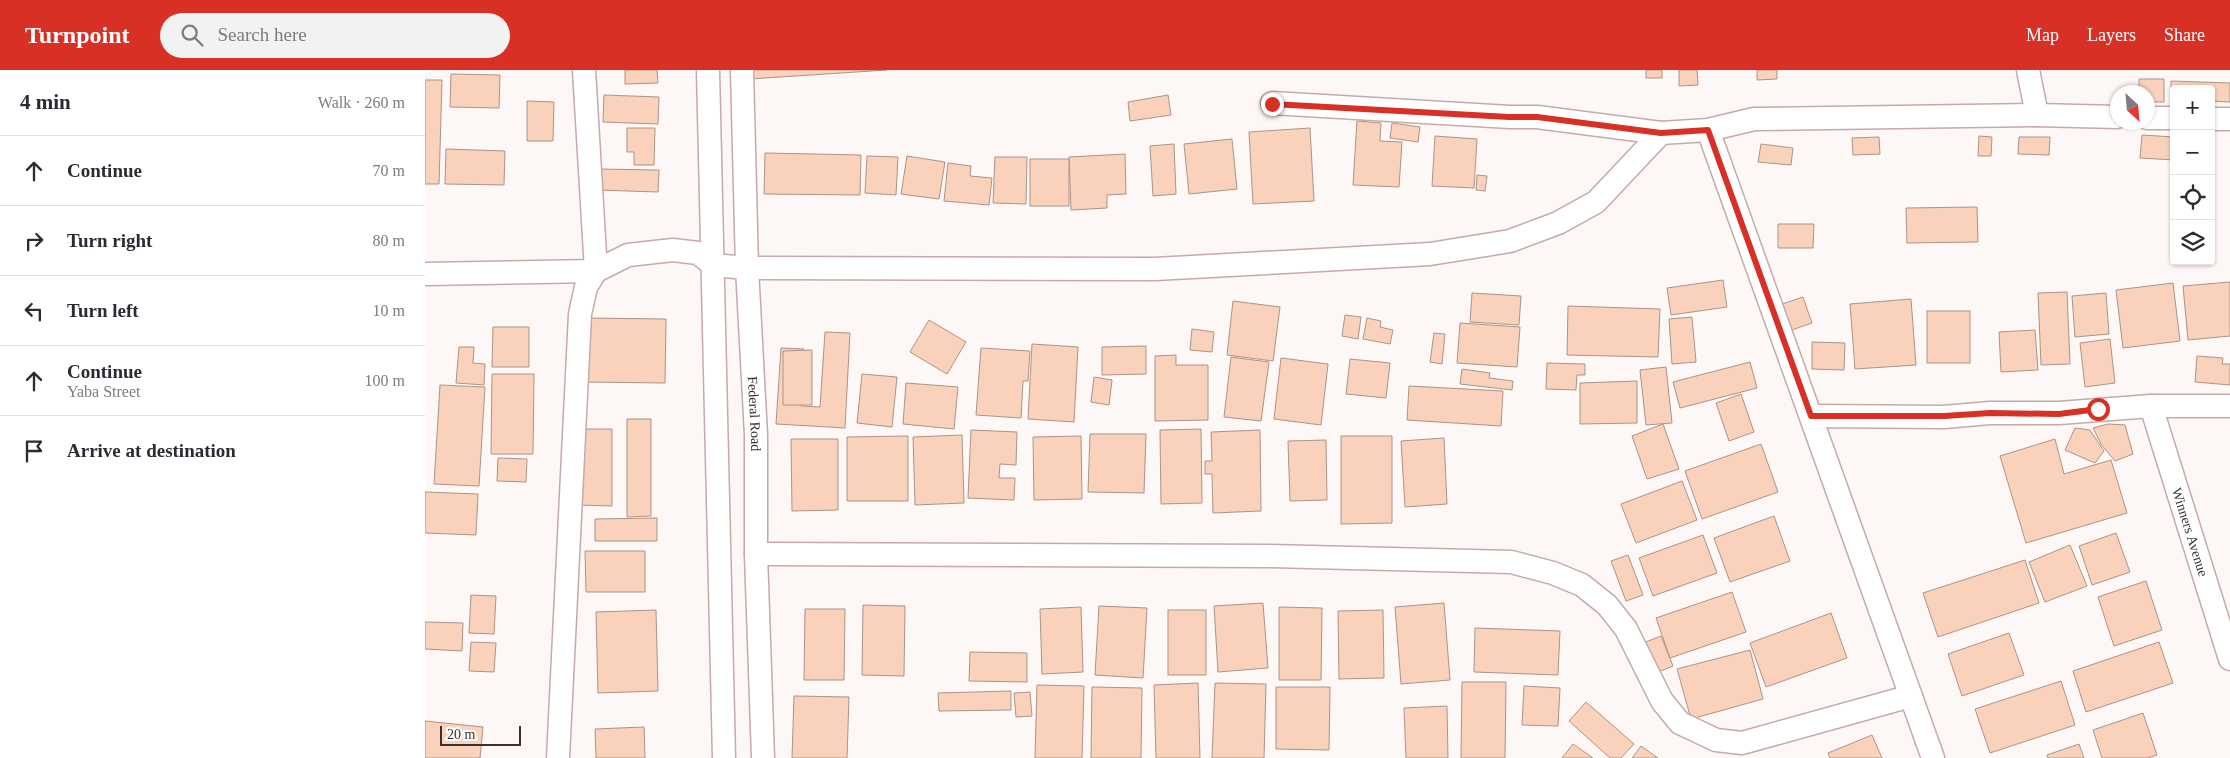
<!DOCTYPE html>
<meta charset="utf-8">
<style>
body{margin:0;font-family:"Times New Roman",serif;background:#f2f2f3;color:#2b2b33}
.controls{position:absolute;right:15px;top:15px;display:grid;overflow:hidden;border-radius:5px;box-shadow:0 1px 4px #0004}
.controls button{width:45px;height:45px;display:grid;place-items:center;padding:0;border:0;border-bottom:1px solid #e1e1e2;background:#fff;color:#2b2b33;font:25px sans-serif}
.compass{position:absolute;left:1685px;top:15px;width:45px;height:45px;border-radius:50%;background:#fff;box-shadow:0 1px 4px #0004;rotate:154deg}
.scale{position:absolute;left:15px;bottom:12px;width:81px;box-sizing:border-box;padding-left:5px;border:2px solid #3b2f2f;border-top:0;font-size:14px;line-height:18px;white-space:nowrap;color:#3b2f2f;-webkit-text-stroke:4px #fff;paint-order:stroke}
.stop{position:absolute;width:15px;height:15px;margin:-11px;border:4px solid #d93025;border-radius:50%;background:#fff}
.stop.end{background:#d93025;border-color:#fff;box-shadow:0 1px 5px #0008}
.list{margin:0;padding:0;list-style:none}
h2{display:flex;justify-content:space-between;align-items:center;height:65px;margin:0;padding:0 20px;font-size:21px}
h2 small{font-size:16px;font-weight:400;color:#7c7c81}
.list li{display:grid;grid-template-columns:32px 1fr auto;gap:15px;align-items:center;box-sizing:border-box;height:70px;padding:0 20px;border-top:1px solid #e1e1e2}
.list b{display:block;font-size:19px;white-space:nowrap}
.list p{margin:0;font-size:16px;white-space:nowrap;color:#7c7c81}
.list em{font-size:16px;font-style:normal;color:#7c7c81}
.icon{flex:none;width:28px;height:28px;fill:none;stroke:currentColor;stroke-width:2;stroke-linecap:round;stroke-linejoin:round}
.map{position:relative;flex:none;width:1805px;height:688px;overflow:hidden}
header{display:flex;align-items:center;gap:30px;box-sizing:border-box;height:70px;padding:0 25px;background:#d93025;color:#fff}
header strong{font-size:24px}
nav{display:flex;gap:28px;margin-inline-start:auto;font-size:18px}
.search{width:350px;height:45px;background:#f2f2f3;display:flex;align-items:center;gap:12px;box-sizing:border-box;padding:0 18px;border-radius:28px;color:#7c7c81;font-size:19px}
main{display:flex}
aside{flex:1;background:#fff}
.map>svg:first-child{display:block}
</style>
<header>
<strong>Turnpoint</strong>
<div class="search"><svg class="icon" aria-label="search" viewBox="0 0 24 24"><circle cx="10" cy="10" r="6"/><path d="M15 15l6 6"/></svg>Search here</div>
<nav><a>Map</a><a>Layers</a><a>Share</a></nav>
</header>
<main>
<aside>
<h2>4 min<small>Walk · 260 m</small></h2>
<ul class="list">
<li><svg class="icon" aria-label="ahead" viewBox="0 0 24 24"><path d="M12 20V5M6 11l6-6 6 6"/></svg><div><b>Continue</b></div><em>70 m</em></li>
<li><svg class="icon" aria-label="right" viewBox="0 0 24 24"><path d="M7 20v-9h11M14 6l5 5-5 5"/></svg><div><b>Turn right</b></div><em>80 m</em></li>
<li><svg class="icon" aria-label="left" viewBox="0 0 24 24"><path d="M17 20v-9H6M10 6l-5 5 5 5"/></svg><div><b>Turn left</b></div><em>10 m</em></li>
<li><svg class="icon" aria-label="ahead" viewBox="0 0 24 24"><path d="M12 20V5M6 11l6-6 6 6"/></svg><div><b>Continue</b><p>Yaba Street</p></div><em>100 m</em></li>
<li><svg class="icon" aria-label="arrive" viewBox="0 0 24 24"><path d="M6 21V4h12l-3 4 3 4H6"/></svg><div><b>Arrive at destination</b></div></li>
</ul>
</aside>
<div class="map">
<svg width="1805" height="688" viewBox="0 0 1805 688">
<rect width="100%" height="100%" fill="#fdf7f6"/>
<g fill="#fad1bb" stroke="#ab9488">
<path d="M200 0H232L233 13 200 14Z"/>
<path d="M324 0H462L325 9Z"/>
<rect x="1221" y="0" width="16" height="8"/>
<path d="M1254 0H1272L1273 15 1254 16Z"/>
<path d="M1332 0H1352V9L1332 10Z"/>
<path d="M26 4 75 5 74 38 25 37Z"/>
<path d="M1714 9H1739V32H1722V22H1714Z"/>
<path d="M0 10H17L14 114H0Z"/>
<path d="M1746 11 1805 13V32L1786 31V19H1749V30H1746Z"/>
<path d="M179 25 234 27 233 54 178 52Z"/>
<path d="M743 25 746 45 705 51 703 32Z"/>
<path d="M102 31 129 32 128 71H102Z"/>
<path d="M932 51 956 53 955 71 977 72 974 117 928 115Z"/>
<path d="M967 53 995 57 993 72 965 68Z"/>
<path d="M202 58H230L229 95H209V82H202Z"/>
<path d="M885 58 889 131 828 134 824 62Z"/>
<path d="M1717 65 1749 67V90L1715 88Z"/>
<path d="M1010 66 1052 69 1049 118 1007 116Z"/>
<path d="M1554 66 1567 67 1566 86H1553Z"/>
<path d="M1454 67 1455 84 1428 85 1427 68Z"/>
<path d="M1594 67H1625L1624 85 1593 84Z"/>
<path d="M807 69 812 119 764 124 759 74Z"/>
<path d="M749 74 751 124 728 126 725 76Z"/>
<path d="M1336 74 1368 78 1366 95 1333 92Z"/>
<path d="M21 79 80 81 79 115 20 114Z"/>
<path d="M340 83 436 85 435 125 339 124Z"/>
<path d="M700 84 701 124 682 125V138L646 140 644 87Z"/>
<path d="M442 86 473 87 471 125 440 123Z"/>
<path d="M482 86 520 92 514 129 476 124Z"/>
<path d="M570 87H602L601 134 568 133Z"/>
<rect x="605" y="89" width="39" height="47"/>
<path d="M523 93 546 96 545 106 567 108 564 135 519 131Z"/>
<path d="M173 99 234 100 233 122 172 120Z"/>
<path d="M1052 105 1062 106 1060 121 1051 120Z"/>
<path d="M1552 137 1553 172 1482 173 1481 138Z"/>
<path d="M1353 154H1389L1388 178H1353Z"/>
<path d="M1298 210 1302 237 1246 245 1242 218Z"/>
<path d="M1805 212V266L1763 270 1758 216Z"/>
<path d="M1748 213 1755 271 1698 278 1691 220Z"/>
<path d="M1642 222 1645 294 1616 295 1613 223Z"/>
<path d="M1047 223 1096 226 1094 255 1045 252Z"/>
<path d="M1681 223 1684 264 1650 267 1647 226Z"/>
<path d="M1378 227 1387 253 1364 261 1354 235Z"/>
<path d="M1486 229 1491 295 1430 299 1425 234Z"/>
<path d="M808 231 855 237 848 291 802 285Z"/>
<path d="M1143 236 1235 239 1233 287 1142 285Z"/>
<rect x="1502" y="241" width="43" height="52"/>
<path d="M920 245 936 247 933 269 917 266Z"/>
<path d="M1267 247 1271 292 1247 294 1244 249Z"/>
<path d="M161 248 241 249 240 313 160 312Z"/>
<path d="M942 248 956 251 955 257 968 260 965 274 938 269Z"/>
<path d="M504 250 541 272 522 304 485 282Z"/>
<path d="M1035 253 1095 257 1092 297 1032 293Z"/>
<path d="M68 257H104V297H67Z"/>
<path d="M767 259 789 262 787 282 765 280Z"/>
<path d="M1610 260 1613 300 1576 302 1574 262Z"/>
<path d="M400 262 425 263 420 358 351 354 356 278 379 279 376 336 395 337Z"/>
<path d="M1009 263 1020 264 1017 294 1005 292Z"/>
<path d="M1685 269 1690 313 1660 317 1655 273Z"/>
<path d="M1387 272 1420 273 1419 300 1387 299Z"/>
<path d="M607 274 653 277 649 352 603 349Z"/>
<path d="M721 276V304L677 305V277Z"/>
<path d="M34 277H49L48 293 60 294 59 315 31 313Z"/>
<path d="M556 278 605 281 603 311H598L596 348 551 345Z"/>
<path d="M387 280V335H358V281Z"/>
<path d="M751 285V295H783V350L730 351V286Z"/>
<path d="M1772 286 1798 288 1797 294H1805V315L1770 312Z"/>
<path d="M806 287 844 292 836 351 799 347Z"/>
<path d="M856 288 903 294 896 355 849 349Z"/>
<path d="M925 289 965 293 961 328 921 324Z"/>
<path d="M1325 292 1332 318 1255 338 1248 312Z"/>
<path d="M1122 293 1160 294V305H1152L1151 320 1121 319Z"/>
<path d="M1241 297 1247 353 1221 355 1215 300Z"/>
<path d="M1037 299 1065 303 1064 308 1088 311 1087 320 1035 314Z"/>
<path d="M67 304H109L108 384H66Z"/>
<path d="M437 304 472 307 467 357 432 353Z"/>
<path d="M669 307 687 310 684 335 666 332Z"/>
<path d="M1212 311V353L1155 354V313Z"/>
<path d="M481 313 533 317 529 359 478 354Z"/>
<path d="M15 315 60 317 54 416 9 414Z"/>
<path d="M984 316 1078 321 1076 356 982 350Z"/>
<path d="M1316 324 1329 362 1304 371 1291 333Z"/>
<path d="M202 349H226V446L202 447Z"/>
<path d="M1238 354 1254 399 1222 409 1207 366Z"/>
<path d="M1683 354 1700 355 1708 384 1690 391 1676 374 1668 358Z"/>
<path d="M1650 358 1665 360 1679 381 1670 393 1640 380Z"/>
<path d="M154 359H187V436L154 435Z"/>
<path d="M776 359 777 433 736 434 735 360Z"/>
<path d="M546 360 592 362 591 395 575 394 574 408H590L589 430 543 428Z"/>
<path d="M835 360 836 441 788 443 787 404H780V391H787L786 362Z"/>
<path d="M665 364H721L719 423 663 422Z"/>
<path d="M537 365 539 433 490 435 488 367Z"/>
<path d="M483 366V431H422V367Z"/>
<path d="M656 366 657 429 609 430 608 367Z"/>
<path d="M916 366H967V453L916 454Z"/>
<path d="M1019 368 1022 434 980 437 976 371Z"/>
<path d="M366 369H413V440L367 441Z"/>
<path d="M1630 369 1639 404 1686 390 1702 443 1601 473 1575 386Z"/>
<path d="M901 370 902 430 865 431 863 371Z"/>
<path d="M1336 374 1353 422 1277 449 1260 401Z"/>
<path d="M73 388 102 389 101 412 72 411Z"/>
<path d="M1257 411 1272 450 1211 473 1196 434Z"/>
<path d="M0 422 53 424 51 465 0 463Z"/>
<path d="M1349 446 1365 491 1305 512 1289 468Z"/>
<path d="M232 448V471H170V449Z"/>
<path d="M1691 463 1705 502 1667 515 1654 476Z"/>
<path d="M1278 465 1292 503 1228 526 1214 488Z"/>
<path d="M1645 475 1662 516 1620 532 1604 492Z"/>
<path d="M160 481H220V522H161Z"/>
<path d="M1203 485 1218 525 1201 531 1186 491Z"/>
<path d="M1600 490 1614 533 1513 567 1498 523Z"/>
<path d="M1721 511 1737 560 1689 576 1673 527Z"/>
<path d="M1307 522 1321 562 1245 588 1231 548Z"/>
<path d="M46 525 71 526 69 564 44 563Z"/>
<path d="M838 533 843 598 793 602 789 536Z"/>
<path d="M1019 533 1025 610 976 614 970 537Z"/>
<path d="M438 535 480 536 479 606 437 605Z"/>
<path d="M674 536 722 538 718 608 670 605Z"/>
<path d="M656 537 658 602 617 604 615 539Z"/>
<path d="M854 537 897 538 896 610H854Z"/>
<path d="M380 539H420L419 610H379Z"/>
<path d="M231 540 233 621 173 623 171 542Z"/>
<rect x="743" y="540" width="38" height="65"/>
<path d="M958 540 959 608 914 609 913 541Z"/>
<path d="M1406 543 1422 588 1341 617 1325 573Z"/>
<path d="M0 552 38 553 37 581 0 579Z"/>
<path d="M1050 558 1135 561 1133 605 1049 602Z"/>
<path d="M1584 563 1599 605 1537 626 1523 584Z"/>
<path d="M1236 566 1248 596 1228 604 1216 574Z"/>
<path d="M46 572 71 573 69 602 44 601Z"/>
<path d="M1734 572 1748 613 1661 642 1648 601Z"/>
<path d="M1325 580 1338 629 1266 649 1252 599Z"/>
<path d="M545 582 602 583V612L544 611Z"/>
<path d="M1636 611 1650 655 1565 683 1550 639Z"/>
<path d="M1037 612H1081L1080 688H1036Z"/>
<path d="M773 613 775 688H731L729 615Z"/>
<path d="M790 613 841 614 839 688H787Z"/>
<path d="M612 615 659 616 657 688H610Z"/>
<path d="M1099 616 1135 618 1133 656 1097 655Z"/>
<path d="M667 617 717 618 716 688H666Z"/>
<path d="M851 617H905L904 680 851 679Z"/>
<path d="M586 621V640L514 641 513 623Z"/>
<path d="M605 622 607 646 591 647 589 623Z"/>
<path d="M369 626 424 627 422 688H367Z"/>
<path d="M1161 632 1209 674 1196 688H1185L1144 651Z"/>
<path d="M1022 636 1023 688H981L979 638Z"/>
<path d="M1718 643 1732 685 1723 688H1677L1668 660Z"/>
<path d="M0 651 58 657 55 688H0Z"/>
<path d="M219 657 220 688H171L170 659Z"/>
<path d="M1447 665 1457 688H1405L1403 683Z"/>
<path d="M1148 674 1168 688H1137Z"/>
<path d="M1654 674 1659 688H1623L1622 685Z"/>
<path d="M1216 676 1233 688H1207Z"/>
</g>
<g fill="none" stroke-linecap="round" stroke-linejoin="round">
<g stroke="#c6aaaa" stroke-width="25">
<g id="minor">
<path d="M283 0 299 688"/>
<path id="s1" d="M317 0 322 198 331 365V484L338 688"/>
<path d="M1603 0 1612 45 1692 47"/>
<path d="M847 33 1085 47H1112L1236 63"/>
<path d="M1722 48H1749"/>
<path d="M1786 49H1805"/>
<path d="M1283 60 1508 688"/>
<path d="M0 204 171 201 203 185 248 180 273 183 288 195 322 198 730 199 1005 184 1085 171 1133 153 1171 132 1236 63 1283 60 1329 49 1612 45"/>
<path id="s2" d="M1726 336 1805 589"/>
<path d="M1386 346 1519 347 1565 343H1634L1726 336H1805"/>
<path d="M331 484 843 486 1086 492 1128 503 1157 515 1182 535 1201 559 1237 631 1255 653 1291 670 1317 673 1486 626"/>
<path d="M133 688 155 244 161 217 171 201 159 0"/>
</g>
</g>
<use href="#minor" stroke="#fff" stroke-width="22"/>
</g>
<g fill="none" stroke-linecap="round" stroke-linejoin="round">
<path stroke="#d93025" stroke-width="6" d="M847 34 1084 47H1112L1236 63 1283 60 1386 346H1519L1565 343 1634 344 1673 339"/>
</g>
<g text-anchor="middle" stroke-width="4.5" stroke-linejoin="round" paint-order="stroke">
<g font-size="14" fill="#3b2f2f" stroke="#fff">
<text dy="5" stroke="none"><textPath href="#s1" startOffset="344">Federal Road</textPath></text>
<text dy="5" stroke="none"><textPath href="#s2" startOffset="132">Winners Avenue</textPath></text>
</g>
</g>
</svg>
<div class="controls">
<button>+</button>
<button>−</button>
<button><svg class="icon" aria-label="locate" viewBox="0 0 24 24"><circle cx="12" cy="12" r="6"/><path d="M12 2v4M12 18v4M2 12h4M18 12h4"/></svg></button>
<button><svg class="icon" aria-label="layers" viewBox="0 0 24 24"><path d="M12 4l9 5-9 5-9-5zM3 14l9 5 9-5"/></svg></button>
</div>
<svg class="compass" viewBox="-18 -18 36 36"><path d="M0-13l5 13h-10z" fill="#e53935"/><path d="M0 13l5-13h-10z" fill="#7c7c81"/></svg>
<div class="scale">20 m</div>
<div class="stop" style="left:1673px;top:339px"></div>
<div class="stop end" style="left:847px;top:34px"></div>
</div>
</main>
